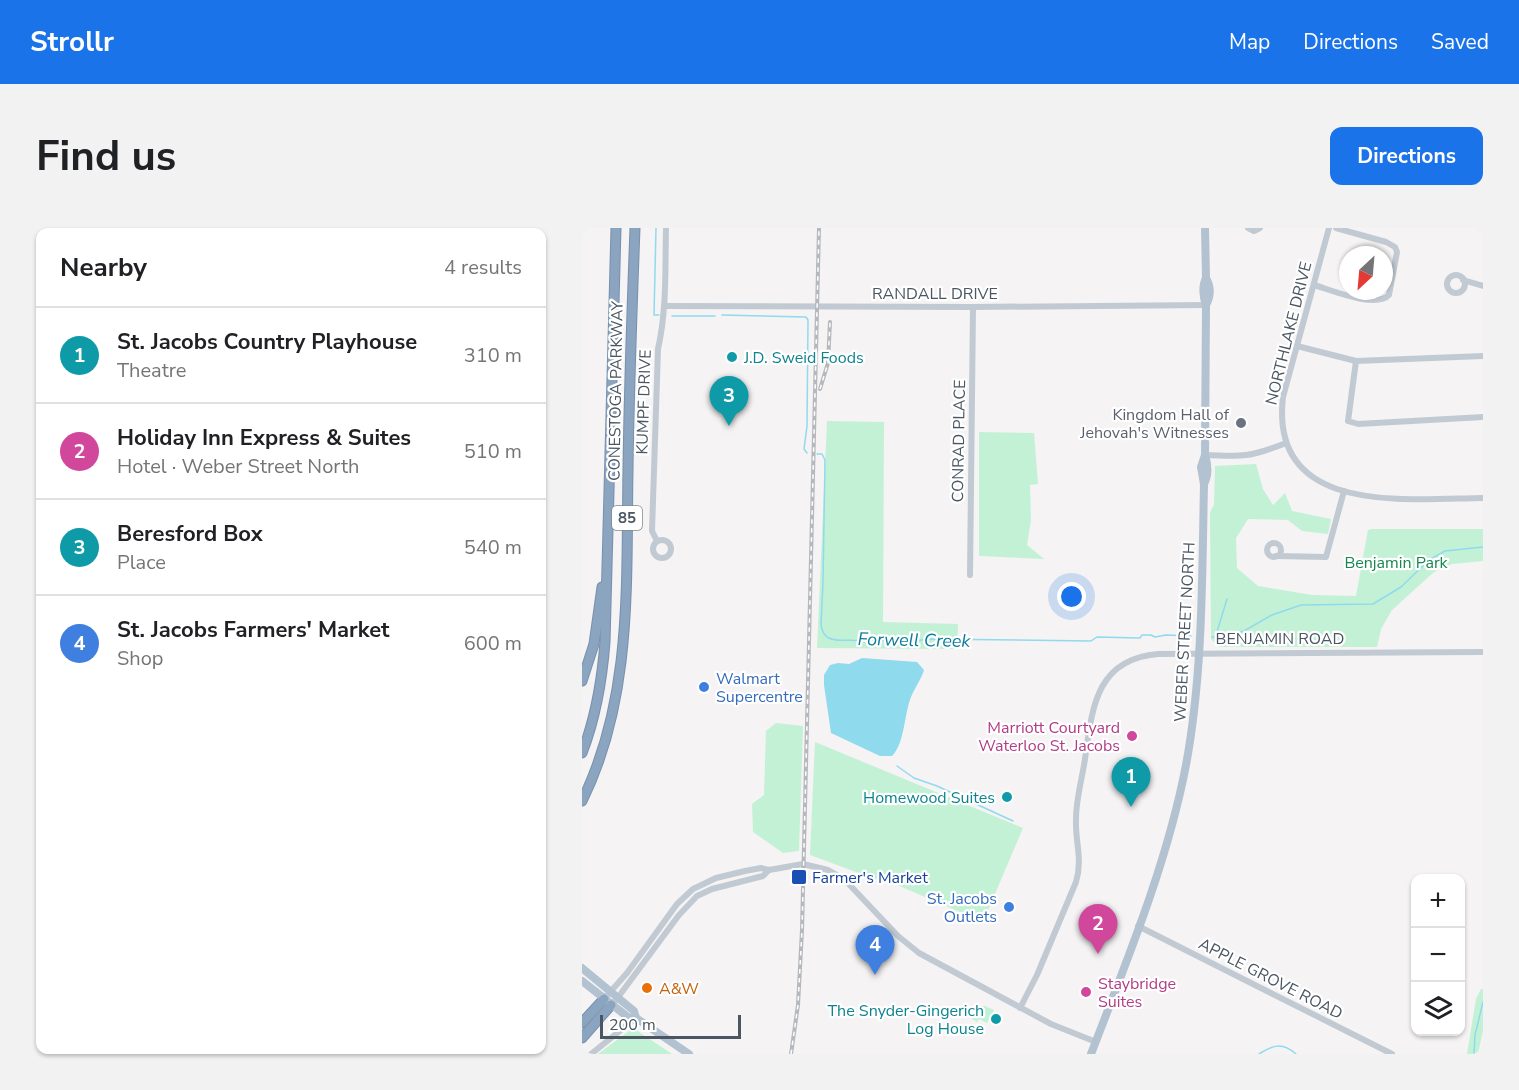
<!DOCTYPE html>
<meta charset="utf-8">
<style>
body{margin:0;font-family:"Nunito Sans",sans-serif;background:#f2f2f2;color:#202124}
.controls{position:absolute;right:18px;bottom:18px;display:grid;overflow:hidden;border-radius:12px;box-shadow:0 2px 4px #0004}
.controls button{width:54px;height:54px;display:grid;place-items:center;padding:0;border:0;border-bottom:2px solid #e0e0e0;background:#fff;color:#202124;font:30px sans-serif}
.compass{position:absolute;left:757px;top:18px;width:54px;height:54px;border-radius:50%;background:#fff;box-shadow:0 2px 4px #0004;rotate:206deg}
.scale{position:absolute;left:18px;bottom:15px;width:141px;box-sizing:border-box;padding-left:6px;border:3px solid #4a5661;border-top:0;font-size:16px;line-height:21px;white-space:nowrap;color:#4a5661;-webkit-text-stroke:4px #fff;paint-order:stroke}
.you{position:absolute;left:490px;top:369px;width:21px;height:21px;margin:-15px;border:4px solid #fff;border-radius:50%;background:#1a73e8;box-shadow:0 0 0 9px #1a73e833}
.badge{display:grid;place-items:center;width:39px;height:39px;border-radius:50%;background:#1a73e8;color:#fff;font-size:20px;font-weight:700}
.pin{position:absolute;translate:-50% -50px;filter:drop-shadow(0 2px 3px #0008)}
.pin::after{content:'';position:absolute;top:32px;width:21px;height:18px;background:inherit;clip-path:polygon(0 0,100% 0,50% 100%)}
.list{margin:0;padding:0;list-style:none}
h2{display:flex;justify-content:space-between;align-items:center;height:78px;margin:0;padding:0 24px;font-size:26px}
h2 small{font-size:20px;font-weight:400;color:#757577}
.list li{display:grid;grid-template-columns:39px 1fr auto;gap:18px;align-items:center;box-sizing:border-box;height:96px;padding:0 24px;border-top:2px solid #e0e0e0}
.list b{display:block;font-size:22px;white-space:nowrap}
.list p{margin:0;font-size:20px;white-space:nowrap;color:#757577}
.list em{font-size:20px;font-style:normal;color:#757577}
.icon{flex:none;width:33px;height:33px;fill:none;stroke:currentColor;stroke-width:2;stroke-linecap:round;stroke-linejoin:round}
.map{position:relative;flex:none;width:901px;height:826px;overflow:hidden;border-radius:12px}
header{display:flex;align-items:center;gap:36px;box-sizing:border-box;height:84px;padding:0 30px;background:#1a73e8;color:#fff}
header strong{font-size:28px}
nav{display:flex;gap:33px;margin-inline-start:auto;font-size:21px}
.intro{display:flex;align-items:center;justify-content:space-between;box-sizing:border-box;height:144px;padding:0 36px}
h1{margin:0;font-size:42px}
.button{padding:15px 27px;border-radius:12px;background:#1a73e8;color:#fff;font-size:21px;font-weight:700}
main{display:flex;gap:36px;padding:0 36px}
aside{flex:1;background:#fff;border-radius:12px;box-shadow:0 2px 4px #0004}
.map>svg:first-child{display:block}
</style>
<header>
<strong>Strollr</strong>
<nav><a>Map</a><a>Directions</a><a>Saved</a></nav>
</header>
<div class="intro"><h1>Find us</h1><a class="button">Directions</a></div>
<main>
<aside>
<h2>Nearby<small>4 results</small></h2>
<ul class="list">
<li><span class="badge" style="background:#0f9aa8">1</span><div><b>St. Jacobs Country Playhouse</b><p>Theatre</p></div><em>310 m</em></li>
<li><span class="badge" style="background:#d1479c">2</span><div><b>Holiday Inn Express &amp; Suites</b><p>Hotel · Weber Street North</p></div><em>510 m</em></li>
<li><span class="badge" style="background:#0f9aa8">3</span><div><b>Beresford Box</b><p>Place</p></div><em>540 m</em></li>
<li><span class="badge" style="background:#3f7fe0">4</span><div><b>St. Jacobs Farmers' Market</b><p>Shop</p></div><em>600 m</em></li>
</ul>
</aside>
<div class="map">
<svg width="901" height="826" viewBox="0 0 901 826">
<rect width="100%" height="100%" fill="#f5f3f3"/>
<g fill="#c3f1d5">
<path d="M245 193 302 194 301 394 376 396 375 421 235 420Z"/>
<path d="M397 204 452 205 456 256 448 257 449 292 445 317 462 331 397 328Z"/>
<path d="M674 236 681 261 691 277 703 265 710 283 749 291 746 306 720 303 706 292 666 291 654 310 655 340 676 358 730 367 774 368 786 302 790 301H901V333L870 336 852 344 810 382 799 401 795 419H637L629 411 628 284 632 277 633 238Z"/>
<path d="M194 495 221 498 217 623 201 625 171 604 170 576 182 567 184 503Z"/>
<path d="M233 514 441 600 401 694 299 650 293 651 228 627Z"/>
<path d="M899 761H901V803L896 826H885L894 771Z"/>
<path d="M394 778H403L412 782 405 795 397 791 395 794 387 789Z"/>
<path d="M51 800 90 826H16Z"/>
</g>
<path fill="#90daee" d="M280 430 335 434 342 442C339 452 333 459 329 469 322 486 323 515 310 528H298L249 505 242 457V447L248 437 256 435 267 436Z"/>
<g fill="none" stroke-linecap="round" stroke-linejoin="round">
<g stroke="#90daee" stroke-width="1.5">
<path d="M74 0 72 87H77"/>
<path d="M140 87 224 89 226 92 225 198 222 221 225 225"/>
<path d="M90 88H133"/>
<path d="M235 226H240L243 232 241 355 239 396C241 421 268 408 283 414L286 412C303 412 327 416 344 411L509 413 515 409 558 410 560 407H569L573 409 584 407 609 408"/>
<path d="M634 407 645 371"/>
<path d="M630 409 645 408 662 403 690 387 719 377 791 376 819 359 847 332 863 323 901 319"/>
<path d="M315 538 332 550 355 558 431 593"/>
<path d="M677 826C691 817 700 814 714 826"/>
<path d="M892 826 893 807 901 774"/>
</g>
<g stroke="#7690ad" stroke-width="11">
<g id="highway">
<path d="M0 453 12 416 20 359"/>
<path d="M0 525C14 489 20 453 23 414L34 0"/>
<path d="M0 573C51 470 44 354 46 242 47 161 50 81 53 0"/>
<path d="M0 795 22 771"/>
<path d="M0 810 29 777"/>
</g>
</g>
<g stroke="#c1cad2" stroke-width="6">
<path d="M666 0 672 3 678 0"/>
<path d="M747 0 701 169C687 288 824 271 901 270"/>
<circle cx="874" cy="56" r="9"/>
<path d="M881 52 901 58"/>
<path d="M732 57C749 62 794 81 807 67L815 24 813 19 804 14 754 0"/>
<path d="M82 78 391 79 624 77"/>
<path d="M715 118 774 133 901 128"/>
<path d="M774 133 766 193 776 196 901 189"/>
<path d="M623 227C660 229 669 229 704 215"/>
<circle cx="80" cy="321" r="9"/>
<path d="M75 313 70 303 76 121C85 81 83 41 84 0"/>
<circle cx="692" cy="322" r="7"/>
<path d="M694 328 744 329 762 263"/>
<path d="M388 347 391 79"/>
<path d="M556 698 810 826"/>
<path d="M22 771 45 745 95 676 111 661 134 650 163 643 179 640 187 642 221 636 246 642 262 651 316 708 337 725 469 796 514 814"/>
<path d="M34 772 97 687 115 668 130 661 181 648 187 642"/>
<path d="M438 780 455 747 494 654C501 631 493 614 494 591 494 571 500 551 503 531 510 482 513 431 576 426L901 424"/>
<path d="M9 826 54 790"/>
</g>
<g stroke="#b3c2d1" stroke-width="8">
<path d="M624 50C629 59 629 68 624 77"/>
<path d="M622 256C627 247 626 237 623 227L624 77C621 69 620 58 624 50L623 0"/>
<path d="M0 740 52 783 54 790 107 826"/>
<path d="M0 753 47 790H54"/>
<path d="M509 826C545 732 585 636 604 537 621 445 620 350 622 256L619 239 623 227"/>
</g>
<use href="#highway" stroke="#8ba5c1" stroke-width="9"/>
<g stroke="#b5b8bd" stroke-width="4">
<g id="rail">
<path d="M238 161 246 135 248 94"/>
<path d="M209 826 216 777 220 702 237 0"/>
</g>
</g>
<use href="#rail" stroke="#fff" stroke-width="1.5" stroke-dasharray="4.5" stroke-linecap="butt"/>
</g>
<g fill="#0f9aa8" stroke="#fff" stroke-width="2">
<circle cx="150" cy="129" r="6"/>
<circle cx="425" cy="569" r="6"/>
<circle cx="414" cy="791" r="6"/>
</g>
<circle fill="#6b7280" stroke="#fff" stroke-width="2" cx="659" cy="195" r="6"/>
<g fill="#3f7fe0" stroke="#fff" stroke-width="2">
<circle cx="122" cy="459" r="6"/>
<circle cx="427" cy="679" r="6"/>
</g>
<g fill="#d1479c" stroke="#fff" stroke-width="2">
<circle cx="550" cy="508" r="6"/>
<circle cx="504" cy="764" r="6"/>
</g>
<rect fill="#1a4fb4" stroke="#fff" stroke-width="2" x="209" y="641" width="16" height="16" rx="3"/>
<circle fill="#e8710a" stroke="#fff" stroke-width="2" cx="65" cy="760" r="6"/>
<g text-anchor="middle" stroke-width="4.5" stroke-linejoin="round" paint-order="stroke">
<rect fill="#fff" stroke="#808990" stroke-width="1.5" x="30" y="278" width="30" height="24" rx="4.5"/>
<g font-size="15" font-weight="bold" fill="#4a5661">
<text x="45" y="295">85</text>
</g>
<g font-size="16" fill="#4a5661" stroke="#fff">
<text x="353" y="71">RANDALL DRIVE</text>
<text transform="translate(706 105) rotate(-76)" y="6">NORTHLAKE DRIVE</text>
<text transform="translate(33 163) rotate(-89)" y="6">CONESTOGA PARKWAY</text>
<text transform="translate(61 174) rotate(-88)" y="6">KUMPF DRIVE</text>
<text transform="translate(376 213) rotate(-89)" y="6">CONRAD PLACE</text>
<text transform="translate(602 404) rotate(-87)" y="6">WEBER STREET NORTH</text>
<text x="698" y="416">BENJAMIN ROAD</text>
<text transform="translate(689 750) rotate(27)" y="6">APPLE GROVE ROAD</text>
</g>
<g font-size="16" fill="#0d838f" stroke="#fff" text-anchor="end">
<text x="162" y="135" text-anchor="start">J.D. Sweid Foods</text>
<text x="413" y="575">Homewood Suites</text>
<text x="402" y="788">The Snyder-Gingerich<tspan x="402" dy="18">Log House</tspan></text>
</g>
<g font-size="16" fill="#5b616d" stroke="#fff" text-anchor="end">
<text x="647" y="192">Kingdom Hall of<tspan x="647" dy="18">Jehovah's Witnesses</tspan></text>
</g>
<g font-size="16" fill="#17864f" stroke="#fff">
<text x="814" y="340">Benjamin Park</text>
</g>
<g font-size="16" fill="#366cbe" stroke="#fff" text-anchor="start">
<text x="134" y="456">Walmart<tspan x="134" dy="18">Supercentre</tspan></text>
<text x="415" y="676" text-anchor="end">St. Jacobs<tspan x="415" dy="18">Outlets</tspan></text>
</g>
<g font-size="16" fill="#b23c85" stroke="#fff" text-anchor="end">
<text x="538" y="505">Marriott Courtyard<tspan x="538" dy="18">Waterloo St. Jacobs</tspan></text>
<text x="516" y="761" text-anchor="start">Staybridge<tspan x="516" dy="18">Suites</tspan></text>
</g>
<g font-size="16" fill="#164399" stroke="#fff" text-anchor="start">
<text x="230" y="655">Farmer's Market</text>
</g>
<g font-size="16" fill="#c56008" stroke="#fff" text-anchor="start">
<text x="77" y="766">A&amp;W</text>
</g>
<g font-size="18" font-style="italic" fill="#0c7c9b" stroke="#fff">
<text transform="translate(332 412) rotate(1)" y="6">Forwell Creek</text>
</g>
</g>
</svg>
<div class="controls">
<button>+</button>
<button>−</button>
<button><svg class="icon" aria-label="layers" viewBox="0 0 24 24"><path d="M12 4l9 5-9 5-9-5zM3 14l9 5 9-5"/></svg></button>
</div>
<svg class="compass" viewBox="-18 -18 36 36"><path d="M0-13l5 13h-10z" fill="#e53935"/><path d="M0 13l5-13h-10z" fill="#757577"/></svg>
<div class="scale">200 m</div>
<div class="you"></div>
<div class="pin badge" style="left:549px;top:579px;background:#0f9aa8">1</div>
<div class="pin badge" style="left:516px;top:726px;background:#d1479c">2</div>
<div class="pin badge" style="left:147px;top:198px;background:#0f9aa8">3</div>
<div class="pin badge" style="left:293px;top:747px;background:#3f7fe0">4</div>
</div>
</main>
